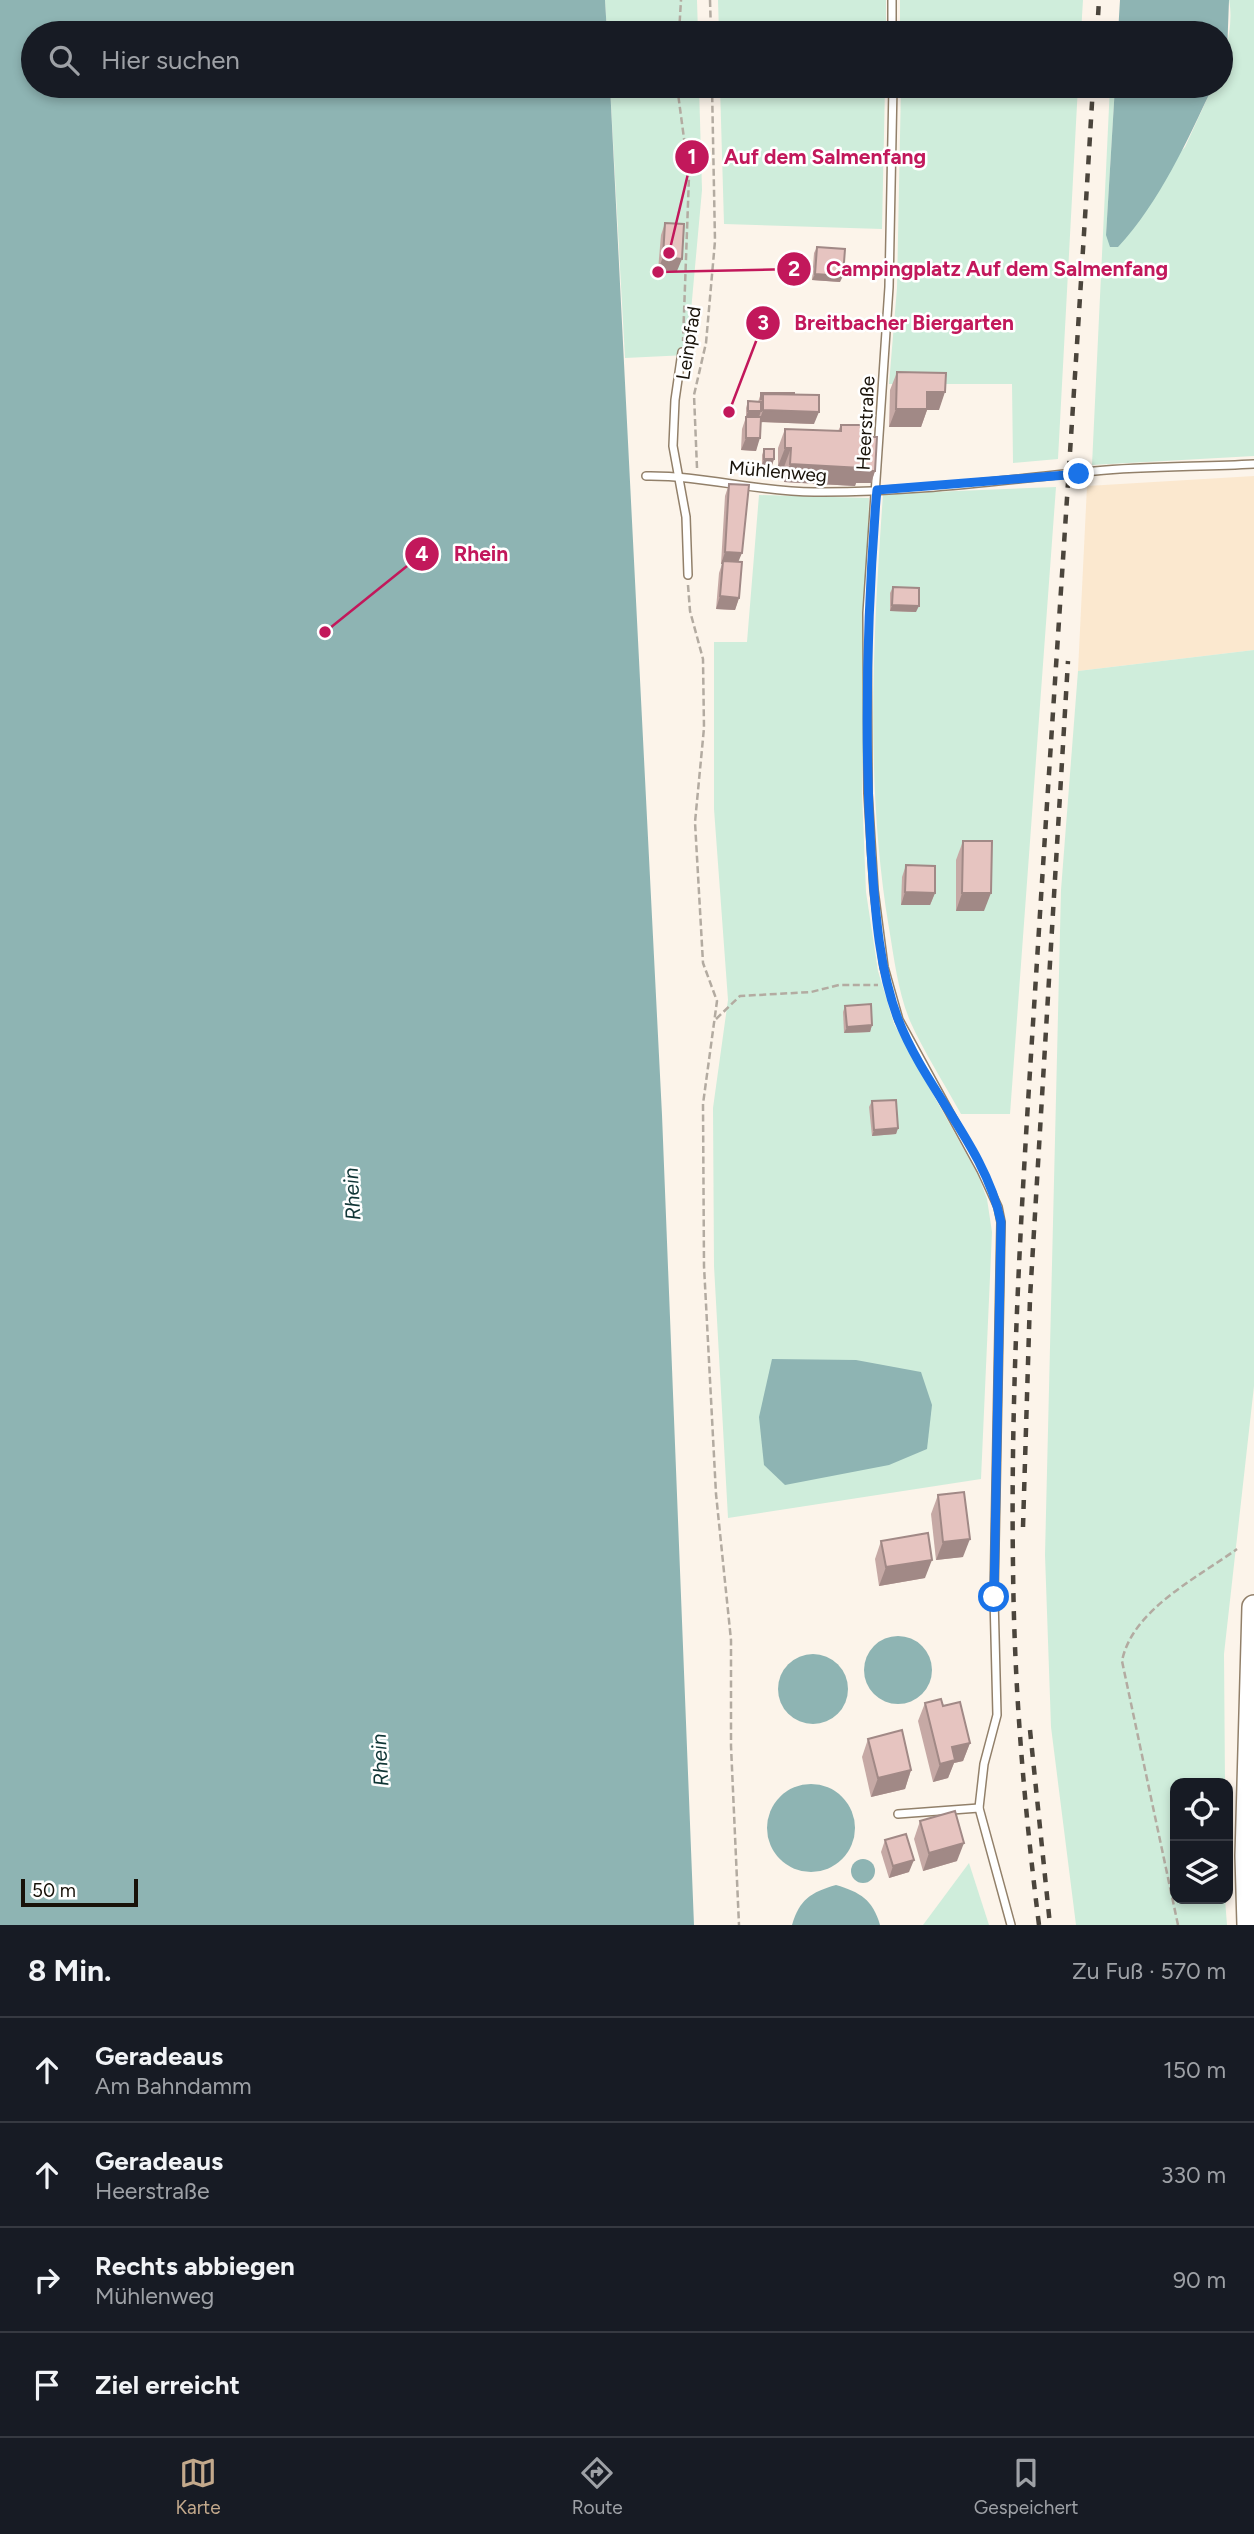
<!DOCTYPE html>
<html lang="de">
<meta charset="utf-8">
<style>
body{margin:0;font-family:Figtree,sans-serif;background:#242831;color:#f1f3f6}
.controls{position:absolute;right:21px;bottom:21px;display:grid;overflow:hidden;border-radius:14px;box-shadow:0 4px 10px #0003}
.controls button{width:63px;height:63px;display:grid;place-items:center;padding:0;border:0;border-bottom:2px solid #363941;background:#171b24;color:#f1f3f6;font:35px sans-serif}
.scale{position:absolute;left:21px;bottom:18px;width:117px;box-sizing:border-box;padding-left:7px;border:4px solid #181209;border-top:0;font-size:19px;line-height:24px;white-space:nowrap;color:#181209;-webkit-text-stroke:5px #fff;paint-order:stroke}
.stop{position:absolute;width:21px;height:21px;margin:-16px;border:5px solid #1a73e8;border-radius:50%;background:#fff}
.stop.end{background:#1a73e8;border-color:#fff;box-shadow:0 2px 7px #0008}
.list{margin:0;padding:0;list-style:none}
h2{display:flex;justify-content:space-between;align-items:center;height:91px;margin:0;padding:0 28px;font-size:30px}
h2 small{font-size:23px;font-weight:400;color:#9ea1a6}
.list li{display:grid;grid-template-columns:46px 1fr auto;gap:21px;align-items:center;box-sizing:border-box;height:105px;padding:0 28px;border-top:2px solid #363941}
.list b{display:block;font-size:26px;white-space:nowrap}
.list p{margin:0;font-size:23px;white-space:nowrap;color:#9ea1a6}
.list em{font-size:23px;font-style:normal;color:#9ea1a6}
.icon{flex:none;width:38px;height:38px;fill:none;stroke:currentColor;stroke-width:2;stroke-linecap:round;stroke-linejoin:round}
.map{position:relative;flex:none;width:1254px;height:1925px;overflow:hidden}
.search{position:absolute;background:#171b24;box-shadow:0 4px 10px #0003;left:21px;right:21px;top:21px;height:77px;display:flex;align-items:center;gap:18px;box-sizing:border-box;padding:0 24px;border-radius:38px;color:#9ea1a6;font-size:26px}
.sheet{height:511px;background:#171b24}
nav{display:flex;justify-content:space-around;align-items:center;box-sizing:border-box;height:98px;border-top:2px solid #363941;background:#171b24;font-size:19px;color:#9ea1a6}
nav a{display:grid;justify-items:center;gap:4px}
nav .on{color:#c3a98c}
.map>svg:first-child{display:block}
</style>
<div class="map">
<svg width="1254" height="1925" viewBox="0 0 1254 1925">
<rect width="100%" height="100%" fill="#fcf4ea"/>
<path fill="#fbe8cf" d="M1254 476V650L1078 671 1087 486Z"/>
<g fill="#cfeddb">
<path d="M605 0H697L698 33H607Z"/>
<path d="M718 0H886V33H719Z"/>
<path d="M900 0H1083L1081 33H900Z"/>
<path d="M1229 0H1254V456L1092 465 1110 86H1115L1106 235 1185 147 1213 86H1221C1221 57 1235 30 1229 0Z"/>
<path d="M610 86H699L702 190 687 355 625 358Z"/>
<path d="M720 86H885L882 229 724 224Z"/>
<path d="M901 86H1078L1058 459 1013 463 1012 384H889L897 288Z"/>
<path d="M1056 487 1010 1114H961C944 1083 924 1052 910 1021 898 992 894 958 889 928 865 785 873 637 883 494Z"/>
<path d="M759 495 869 498 862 793 866 892 878 971 894 1024 978 1175 987 1199 992 1232 981 1479 728 1518 714 1266 713 1108 728 1000 714 809V642H747Z"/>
<path d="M1254 650V1386L1224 1654 1225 1783H1175V1899H1225L1227 1925H1076L1051 1727 1045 1555 1061 890 1078 671Z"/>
<path d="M969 1863 989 1925H923Z"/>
</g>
<g fill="#8eb4b3">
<path d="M0 0H605L607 33H33V86H610L662 1115 694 1925H0Z"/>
<path d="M1120 0H1229L1227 54 1221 68V33H1118Z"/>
<path d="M1115 86H1213C1187 141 1160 202 1118 247H1110L1106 235Z"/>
<path d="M772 1359 856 1360 921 1372 932 1405 927 1449 889 1465 785 1485 764 1465 759 1417Z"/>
<circle cx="898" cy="1670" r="34"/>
<circle cx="813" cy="1689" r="35"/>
<circle cx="811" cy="1828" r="44"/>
<circle cx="863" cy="1871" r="12"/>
<path d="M836 1885C860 1892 873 1900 880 1925H792C799 1900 811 1892 836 1885Z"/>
</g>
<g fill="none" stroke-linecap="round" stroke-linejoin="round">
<g stroke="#92806a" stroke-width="10">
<g id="lane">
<path d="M892 0V33"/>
<path d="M893 86 889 287 867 613 868 793 874 890 884 967 899 1020 981 1170 998 1207 1001 1222 994 1597 997 1715 984 1764 979 1808 1011 1925"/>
<path d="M682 352 675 400 673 446 686 517 688 575"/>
<path d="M646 476C702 475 757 492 814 492 908 493 1002 480 1095 471 1147 466 1201 467 1254 464"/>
<path d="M898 1814 979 1808"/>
</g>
</g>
<g stroke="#92806a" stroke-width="26">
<path id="primary" d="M1249 1925 1247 1856 1254 1607"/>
</g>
<g stroke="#b3aba1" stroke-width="2.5" stroke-dasharray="7 3.5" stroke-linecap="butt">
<path d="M710 0 711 33"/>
<path d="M679 33 681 0"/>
<path d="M677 86 689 176 683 341"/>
<path d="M697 468 694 395 706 343 715 241 712 86"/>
<path d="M688 585 690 611 703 659 704 728 695 822 703 963 717 1001 703 1104 704 1266 716 1494 731 1640V1746L739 1925"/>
<path d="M716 1019 740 996 811 992 839 985H878"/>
<path d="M1178 1925 1122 1661C1132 1610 1197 1578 1237 1549"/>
</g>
<use href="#lane" stroke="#fff" stroke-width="7"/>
<use href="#primary" stroke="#fff" stroke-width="23"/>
<g stroke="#4b453c" stroke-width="4.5" stroke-dasharray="9 9" stroke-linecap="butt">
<path d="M1097 33 1099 0"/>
<path d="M1023 1527 1030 1298 1068 661"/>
<path d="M1030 1730 1050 1925"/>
<path d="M1039 1925C1024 1805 1014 1686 1013 1565 1010 1359 1025 1151 1038 945 1056 659 1076 372 1093 86"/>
</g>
</g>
<g fill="#c6a9a5">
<path d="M665 223 677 271 658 270 661 235Z"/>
<path d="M817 247 840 282 812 280 814 253Z"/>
<path d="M897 372 939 410H927L921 427H889L890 390Z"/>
<path d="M761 393 814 424 761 422 756 451 741 450 742 429 746 417V408L748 401 758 402Z"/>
<path d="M841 425 861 437 875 471 871 483H856L855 486 784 482V467L778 466V448L785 429 838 431Z"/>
<path d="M764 449 774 459 772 465H762V455Z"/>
<path d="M729 484 738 562 739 598 735 610 716 609 719 573 722 564H721L725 496Z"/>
<path d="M893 587 916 612 890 611V593Z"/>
<path d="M963 841 984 911H956V860Z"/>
<path d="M906 865 935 893 930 905H901L902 877Z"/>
<path d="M845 1006 872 1025 870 1032 844 1033 843 1012Z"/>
<path d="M872 1101 898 1128 896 1134 872 1136 869 1107Z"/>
<path d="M938 1495 963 1557 936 1560 931 1514Z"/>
<path d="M881 1541 925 1578 879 1586 875 1559Z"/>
<path d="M925 1703 943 1706 970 1743 963 1761 954 1763 948 1778 933 1782 918 1721Z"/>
<path d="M868 1739 911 1770 905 1789 871 1797 862 1757Z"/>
<path d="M920 1821 957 1861 923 1871 914 1839Z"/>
<path d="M885 1840 909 1872 889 1878 881 1852Z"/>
</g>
<g fill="#a18986">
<path d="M663 257 682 259 677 271 658 270Z"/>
<path d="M815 274 843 276 840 282 812 280Z"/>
<path d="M927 392H945L939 410H927L921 427H889L896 409Z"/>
<path d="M763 410 819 412 814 424 759 422Z"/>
<path d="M748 411H761L759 417H746Z"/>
<path d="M746 438H760L756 451 741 450Z"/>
<path d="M785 448H791L784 467 778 466Z"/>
<path d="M764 459H774L772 465H762Z"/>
<path d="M790 464 862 468 875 471 871 483H856L855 486 784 482Z"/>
<path d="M725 552 742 553 737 565 723 561 722 564H721Z"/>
<path d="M720 596 739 598 735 610 716 609Z"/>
<path d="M892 605 919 606 916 612 890 611Z"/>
<path d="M905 892 935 893 930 905H901Z"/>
<path d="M962 893H991L984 911H956Z"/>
<path d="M872 1025 870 1032 844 1033 847 1027Z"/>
<path d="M898 1128 896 1134 872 1136 874 1130Z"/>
<path d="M970 1539 963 1557 936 1560 943 1542Z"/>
<path d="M932 1560 925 1578 879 1586 886 1567Z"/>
<path d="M970 1743 963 1761 954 1763 948 1778 933 1782 940 1764 952 1747Z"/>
<path d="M911 1770 905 1789 871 1797 878 1778Z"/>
<path d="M964 1843 957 1861 923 1871 929 1853Z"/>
<path d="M914 1860 909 1872 889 1878 893 1866Z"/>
</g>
<g fill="#e6c4c0" stroke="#a18986" stroke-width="2">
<path d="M971 29V33H959V30Z"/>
<path d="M665 223 684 224 682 259 663 257Z"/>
<path d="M817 247 845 249 843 276 815 274Z"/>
<path d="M897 372 946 373 945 392H927V409H896Z"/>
<path d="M761 393H794V394H763L761 400Z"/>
<path d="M763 394 819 395V412L763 410Z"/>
<path d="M748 401 761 402V411H748Z"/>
<path d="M746 417H761L760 438H746Z"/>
<path d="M841 425H861L862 468 790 464 791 448H785V429L841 431Z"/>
<path d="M861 437H877L875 471H861L862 468Z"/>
<rect x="764" y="449" width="10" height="10"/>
<path d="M729 484 749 485 742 553 725 552Z"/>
<path d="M723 561 742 562 739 598 720 596Z"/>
<path d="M893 587 919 588V606L892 605Z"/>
<path d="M963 841H992L991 893H962Z"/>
<path d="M906 865 935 866V893L905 892Z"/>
<path d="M871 1004 872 1025 847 1027 845 1006Z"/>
<path d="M896 1100 898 1128 874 1130 872 1101Z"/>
<path d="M964 1492 970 1539 943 1542 938 1495Z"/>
<path d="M928 1533 932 1560 886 1567 881 1541Z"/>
<path d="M941 1699 943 1706 960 1702 970 1743 952 1747 955 1760 940 1764 925 1703Z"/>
<path d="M902 1730 911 1770 878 1778 868 1739Z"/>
<path d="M955 1811 964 1843 929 1853 920 1821Z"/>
<path d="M906 1834 914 1860 893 1866 885 1840Z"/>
</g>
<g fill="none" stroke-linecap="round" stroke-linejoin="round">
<path stroke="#1a73e8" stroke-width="9" d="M994 1597 1001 1222C986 1148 925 1089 898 1019 878 966 875 906 871 851 864 734 867 617 876 500L877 490 1079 474"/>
</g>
<g text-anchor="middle" stroke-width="5" stroke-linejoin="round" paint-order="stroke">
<g font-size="19" fill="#181209" stroke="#fff">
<text transform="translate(688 343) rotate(-81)" y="7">Leinpfad</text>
<text transform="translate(865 423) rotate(-87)" y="7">Heerstraße</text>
<text transform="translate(778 471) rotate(5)" y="7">Mühlenweg</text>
</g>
<g font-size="21" font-style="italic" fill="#0f3535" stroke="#fff">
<text transform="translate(352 1194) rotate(-93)" y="7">Rhein</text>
<text transform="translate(380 1760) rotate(-93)" y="7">Rhein</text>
</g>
</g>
<path fill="none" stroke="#c2185b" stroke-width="2.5" d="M669 253L692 157M658 272L794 269M729 412L763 323M325 632L422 554"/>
<g fill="#c2185b" stroke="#fff" stroke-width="2.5">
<circle cx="669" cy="253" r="7"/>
<circle cx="658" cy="272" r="7"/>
<circle cx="729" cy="412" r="7"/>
<circle cx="325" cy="632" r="7"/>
<circle cx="692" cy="157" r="18"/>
<circle cx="794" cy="269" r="18"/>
<circle cx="763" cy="323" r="18"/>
<circle cx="422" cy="554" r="18"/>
</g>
<g font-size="21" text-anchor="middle" font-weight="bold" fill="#fff">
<text x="692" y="164">1</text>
<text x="794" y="276">2</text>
<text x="763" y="330">3</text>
<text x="422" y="561">4</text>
</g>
<g font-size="21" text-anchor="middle" font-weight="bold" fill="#c2185b" stroke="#fff" stroke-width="5" stroke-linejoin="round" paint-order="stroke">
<text x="825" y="164">Auf dem Salmenfang</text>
<text x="997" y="276">Campingplatz Auf dem Salmenfang</text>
<text x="904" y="330">Breitbacher Biergarten</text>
<text x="481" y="561">Rhein</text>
</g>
</svg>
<div class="controls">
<button><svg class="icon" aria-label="locate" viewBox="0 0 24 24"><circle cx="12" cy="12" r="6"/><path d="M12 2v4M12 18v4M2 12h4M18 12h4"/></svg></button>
<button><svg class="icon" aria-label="layers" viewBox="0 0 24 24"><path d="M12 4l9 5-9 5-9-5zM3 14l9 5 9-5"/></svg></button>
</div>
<div class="scale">50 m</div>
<div class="stop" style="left:994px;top:1597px"></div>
<div class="stop end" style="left:1079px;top:474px"></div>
<div class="search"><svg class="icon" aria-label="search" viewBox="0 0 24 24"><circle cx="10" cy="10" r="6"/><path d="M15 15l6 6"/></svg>Hier suchen</div>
</div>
<section class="sheet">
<h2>8 Min.<small>Zu Fuß · 570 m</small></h2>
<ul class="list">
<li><svg class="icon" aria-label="ahead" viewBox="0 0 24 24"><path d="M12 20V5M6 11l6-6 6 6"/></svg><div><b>Geradeaus</b><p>Am Bahndamm</p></div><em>150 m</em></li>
<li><svg class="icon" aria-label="ahead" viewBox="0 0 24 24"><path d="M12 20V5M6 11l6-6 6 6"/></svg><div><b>Geradeaus</b><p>Heerstraße</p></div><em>330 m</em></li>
<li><svg class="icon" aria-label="right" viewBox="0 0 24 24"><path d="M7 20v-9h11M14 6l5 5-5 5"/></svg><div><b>Rechts abbiegen</b><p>Mühlenweg</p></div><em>90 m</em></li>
<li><svg class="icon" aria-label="arrive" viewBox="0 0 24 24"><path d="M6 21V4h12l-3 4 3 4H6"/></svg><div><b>Ziel erreicht</b></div></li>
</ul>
</section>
<nav>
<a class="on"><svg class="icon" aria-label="map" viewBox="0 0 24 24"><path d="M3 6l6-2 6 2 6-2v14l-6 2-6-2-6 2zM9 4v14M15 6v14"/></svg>Karte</a>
<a><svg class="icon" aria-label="directions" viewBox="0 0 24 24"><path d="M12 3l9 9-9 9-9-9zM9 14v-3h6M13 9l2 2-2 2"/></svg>Route</a>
<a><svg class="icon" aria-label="saved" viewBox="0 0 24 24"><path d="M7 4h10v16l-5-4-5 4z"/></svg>Gespeichert</a>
</nav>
